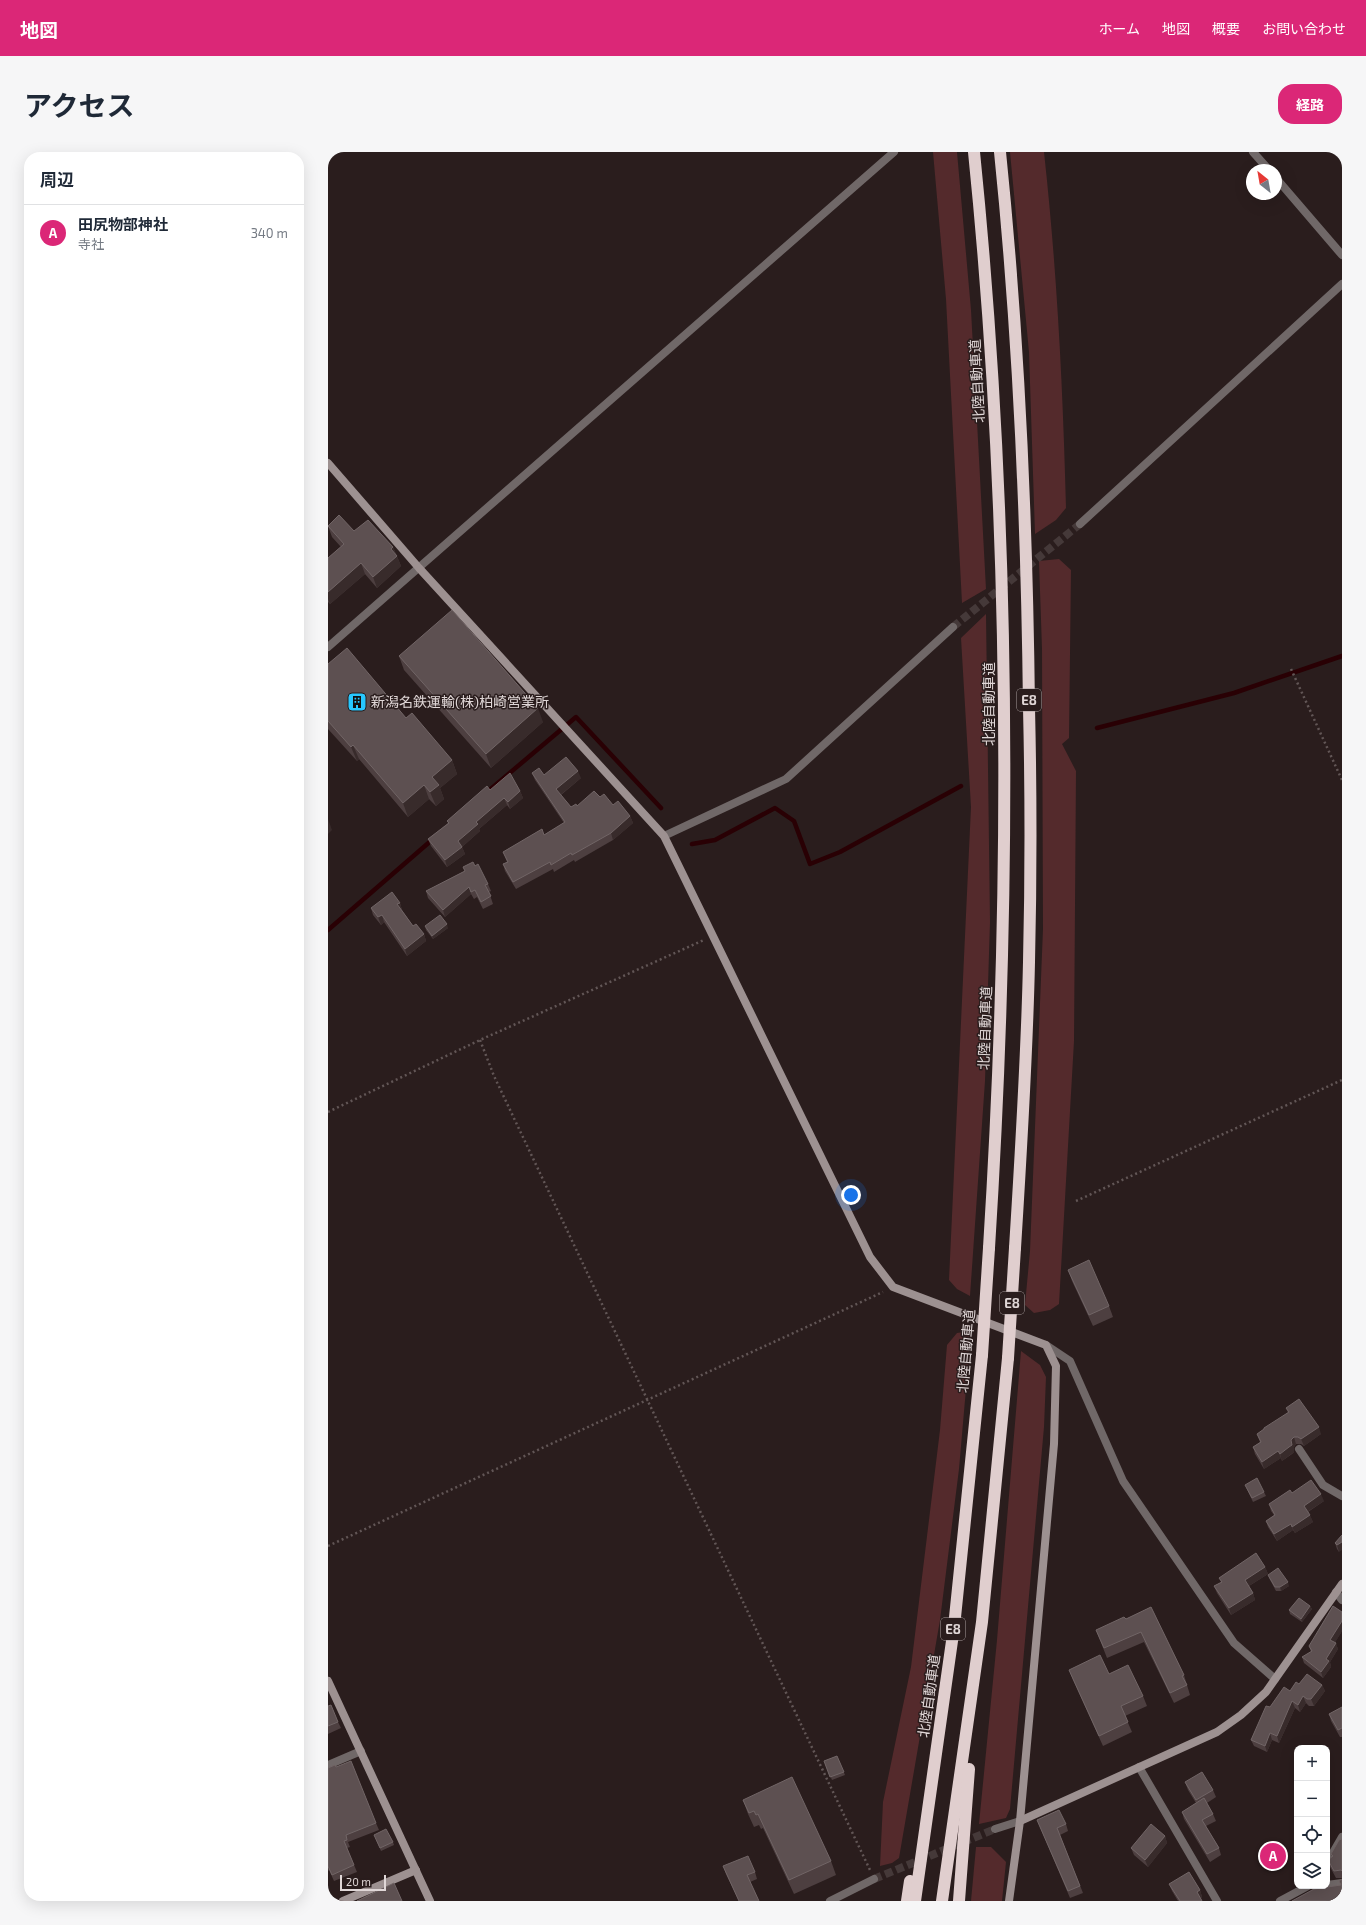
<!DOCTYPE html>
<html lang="ja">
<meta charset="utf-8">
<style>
body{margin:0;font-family:"Exo 2","Noto Sans JP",sans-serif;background:#f6f6f7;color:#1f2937}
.controls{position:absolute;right:12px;bottom:12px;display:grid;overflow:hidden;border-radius:8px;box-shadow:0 4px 16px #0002}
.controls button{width:36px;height:36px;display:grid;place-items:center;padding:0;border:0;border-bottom:1px solid #e0e1e3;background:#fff;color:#1f2937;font:20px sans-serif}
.compass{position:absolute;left:918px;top:12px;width:36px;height:36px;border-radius:50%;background:#fff;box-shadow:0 4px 16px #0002;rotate:329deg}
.scale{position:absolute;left:12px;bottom:10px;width:46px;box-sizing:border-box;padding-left:4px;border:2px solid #e0d7d7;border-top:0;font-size:11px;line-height:14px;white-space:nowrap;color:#e0d7d7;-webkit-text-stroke:3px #2a1d1d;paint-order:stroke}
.you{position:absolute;left:523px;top:1043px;width:14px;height:14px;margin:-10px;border:3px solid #fff;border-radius:50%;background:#1a73e8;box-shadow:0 0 0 6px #1a73e833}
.badge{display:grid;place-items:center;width:26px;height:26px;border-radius:50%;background:#db2777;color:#fff;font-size:13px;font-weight:700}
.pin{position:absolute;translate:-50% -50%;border:2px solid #fff;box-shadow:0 1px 4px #0006}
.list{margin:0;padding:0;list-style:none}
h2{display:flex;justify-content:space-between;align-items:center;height:52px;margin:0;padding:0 16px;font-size:17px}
h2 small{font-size:13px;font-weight:400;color:#747a83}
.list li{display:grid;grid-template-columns:26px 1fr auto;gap:12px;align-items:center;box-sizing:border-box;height:56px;padding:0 16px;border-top:1px solid #e0e1e3}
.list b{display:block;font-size:15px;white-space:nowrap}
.list p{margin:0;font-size:13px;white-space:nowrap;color:#747a83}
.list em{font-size:13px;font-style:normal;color:#747a83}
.icon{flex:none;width:22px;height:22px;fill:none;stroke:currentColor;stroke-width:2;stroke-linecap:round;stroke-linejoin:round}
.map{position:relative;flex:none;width:1014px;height:1749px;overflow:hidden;border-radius:16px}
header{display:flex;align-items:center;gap:24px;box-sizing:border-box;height:56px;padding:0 20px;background:#db2777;color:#fff}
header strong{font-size:19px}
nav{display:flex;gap:22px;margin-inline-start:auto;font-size:14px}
.intro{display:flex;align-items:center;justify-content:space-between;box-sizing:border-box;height:96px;padding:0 24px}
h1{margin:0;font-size:28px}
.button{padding:10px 18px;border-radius:16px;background:#db2777;color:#fff;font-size:14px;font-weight:700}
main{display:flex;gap:24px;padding:0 24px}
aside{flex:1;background:#fff;border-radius:16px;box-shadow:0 4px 16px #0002}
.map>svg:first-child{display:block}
</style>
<header>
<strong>地図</strong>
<nav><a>ホーム</a><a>地図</a><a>概要</a><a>お問い合わせ</a></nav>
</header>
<div class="intro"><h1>アクセス</h1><a class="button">経路</a></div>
<main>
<aside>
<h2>周辺<small></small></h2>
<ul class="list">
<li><span class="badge">A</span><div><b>田尻物部神社</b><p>寺社</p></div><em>340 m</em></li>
</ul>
</aside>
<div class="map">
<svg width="1014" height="1749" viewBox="0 0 1014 1749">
<rect width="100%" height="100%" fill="#2a1d1d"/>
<g fill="#542a2c">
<path d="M605 0H629L643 158 658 437 634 451 618 147Z"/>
<path d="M682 0H716C729 118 735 237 738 356L728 368 707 382 701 200Z"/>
<path d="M731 407 743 418 741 586 734 592 748 619 746 889 731 1152 722 1158 706 1161 697 1153 702 1099 715 777 714 497 711 409Z"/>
<path d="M658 462 662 770 657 929 642 1144 629 1137 621 1128 643 655 633 486Z"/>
<path d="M643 1179 631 1317 612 1468 571 1706 564 1711 552 1714 555 1650 583 1515 612 1278 619 1193 629 1181Z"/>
<path d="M693 1199 712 1213 718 1225 716 1275 682 1657 678 1666 651 1672 669 1488Z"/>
<path d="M648 1695H663L678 1710 674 1749H643Z"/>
</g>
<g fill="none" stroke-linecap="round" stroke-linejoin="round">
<g stroke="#290004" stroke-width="4.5">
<path d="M769 576 906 541 1014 504"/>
<path d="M158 641 248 565 333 656"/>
<path d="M364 692 387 688 447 656 466 669 482 712 512 700 633 634"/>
<path d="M0 778 105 687"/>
</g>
<g stroke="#453939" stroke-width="8" stroke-dasharray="8 4" stroke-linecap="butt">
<path d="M625 475 752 372"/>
<path d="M546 1727 667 1677"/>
</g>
<g stroke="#625656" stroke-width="2.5" stroke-dasharray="2 3" stroke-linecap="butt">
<path d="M963 517 1014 628"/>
<path d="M152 888 166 924 542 1718"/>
<path d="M0 960 152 888 376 788"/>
<path d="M748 1049 1014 928"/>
<path d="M0 1394 555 1140"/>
</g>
<g stroke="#706868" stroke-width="8">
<path d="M925 0 941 18"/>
<path d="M948 26 1014 103"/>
<path d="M752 372 1014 132"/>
<path d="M0 495 566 0"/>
<path d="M336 684 458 627 625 475"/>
<path d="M718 1193 742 1209 795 1329 906 1491 947 1527"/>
<path d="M971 1297 995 1333 1014 1344"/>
<path d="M1008 1440 1014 1448"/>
<path d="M0 1613 33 1599"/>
<path d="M811 1615 889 1749"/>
<path d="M667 1677 692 1669"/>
<path d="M999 1711 1014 1685"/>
<path d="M999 1733 1014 1731"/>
<path d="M0 1747 1 1749"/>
<path d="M502 1749 546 1727"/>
<path d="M952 1749 980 1734"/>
</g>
<g stroke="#9d9191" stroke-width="8">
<path d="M0 311 91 416 336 684 542 1105 565 1135 718 1193 728 1214 726 1292 692 1669 681 1749"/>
<path d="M0 1529 102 1749"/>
<path d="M692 1669 889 1580 913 1563 938 1540 1014 1432"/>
<path d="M15 1749 88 1718"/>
</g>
<g stroke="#e0cece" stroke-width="12">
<path d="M646 0C683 364 684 731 661 1096"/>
<path d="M672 0C691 185 699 370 701 556 703 641 703 725 701 810 699 905 693 1001 687 1096"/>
<path d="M579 1749 582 1729"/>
<path d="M587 1749 626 1475 654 1203"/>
<path d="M614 1749 654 1470 680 1206"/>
<path d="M631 1749 641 1617"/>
</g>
<g stroke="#e0cece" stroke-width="12">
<path d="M654 1203 661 1096"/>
<path d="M680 1206 687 1096"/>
</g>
</g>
<g fill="#4d3f40">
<path d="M0 374 26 379 65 395 73 414 49 436 37 422 2 452 0 450V406L13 395 4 385Z"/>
<path d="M71 504 215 570 163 616 76 518Z"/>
<path d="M0 512 78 566 124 608 129 622 112 636 116 647 108 654 101 647 80 665 31 607 29 609 0 577Z"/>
<path d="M204 621 253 626 233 643 243 655 249 654 272 645 302 664 305 671 285 688 247 710 246 708 226 720 225 717 188 737 177 719 175 712 179 710 175 700 216 683 236 671 207 628Z"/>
<path d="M162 638 192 639 195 646 182 657 179 653 151 677 152 679 134 695 137 702 119 715 103 694 100 687 120 671 119 669Z"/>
<path d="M147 714 160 732 163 739 161 740 165 752 155 757 149 745 146 747 143 742 117 765 100 746 98 739 137 719 135 715Z"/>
<path d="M72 751 74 758 85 774 96 782 98 789 79 804 56 770 53 773 45 763 43 756Z"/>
<path d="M97 774 120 776 105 787 98 778Z"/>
<path d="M740 1118 781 1154 785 1165 765 1174 744 1129Z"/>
<path d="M958 1256 993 1282 976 1294 973 1292H968L966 1295V1300L964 1302 954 1309 953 1306 936 1317 927 1302 925 1295 932 1290 929 1282 960 1261Z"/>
<path d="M917 1333 936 1340 938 1344 925 1350Z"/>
<path d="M964 1341 996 1349 980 1360 985 1370 967 1381 965 1378 949 1389 940 1375 938 1369 946 1363 943 1359 941 1352Z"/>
<path d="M1014 1383 1011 1400 1009 1397 1007 1391Z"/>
<path d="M937 1415 940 1422 921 1434 925 1441 927 1448 903 1463 889 1441 886 1434 893 1430 891 1426Z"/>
<path d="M940 1423 961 1434 953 1439H948L941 1426Z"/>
<path d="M982 1454 984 1457 974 1470 962 1462 961 1458Z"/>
<path d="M823 1455 856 1523 862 1543 846 1551 816 1490 779 1506 768 1478 798 1467Z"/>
<path d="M1014 1479 1007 1490 1010 1497 1002 1510 1003 1515 995 1526 976 1511 974 1505 983 1500 981 1494Z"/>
<path d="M741 1518 781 1522 815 1544 819 1554 797 1564 804 1580 775 1594 745 1528Z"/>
<path d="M971 1532 994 1533 997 1539 986 1554H981L978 1551 972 1560 967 1556 951 1591 944 1588 939 1600 926 1594 923 1588 942 1555 962 1539Z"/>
<path d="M0 1554 10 1570 13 1576 0 1582Z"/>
<path d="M1014 1555V1585H1012L1003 1569 1001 1562Z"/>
<path d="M509 1604 517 1623 504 1628 496 1609Z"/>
<path d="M8 1615 48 1671 51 1678 20 1690 22 1695 19 1696 29 1720 6 1729 1 1718 0 1719V1616Z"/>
<path d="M857 1630 885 1638 888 1645 879 1651 885 1662 888 1669 878 1674 891 1696 893 1703 882 1710 856 1667 854 1660 868 1651 860 1638Z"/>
<path d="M415 1648 503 1709 508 1723 466 1742 435 1676 433 1677 431 1673 426 1675 420 1662Z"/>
<path d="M709 1668 738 1672 740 1679 732 1683 755 1741 742 1746Z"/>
<path d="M46 1683 65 1690 66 1693 53 1699Z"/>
<path d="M837 1684 839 1691 820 1715 806 1703 803 1696Z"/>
<path d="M1014 1687V1726H1008L1002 1715 1000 1708 1004 1705 1003 1702Z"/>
<path d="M395 1714 427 1720 429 1727 422 1730 431 1749H411L398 1722Z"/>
<path d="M841 1732 872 1738 874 1745 873 1746 874 1749H850L844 1739Z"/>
</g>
<g fill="#382b2b">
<path d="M65 395 73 414 49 436 45 425 63 397Z"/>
<path d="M33 411 37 422 2 452 0 447V440Z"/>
<path d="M210 556 215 570 163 616 158 602Z"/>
<path d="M25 593 31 607 29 609 23 595Z"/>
<path d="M124 608 129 622 112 636 116 647 108 654 102 640 104 625Z"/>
<path d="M250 619 253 626 231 644 228 637Z"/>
<path d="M96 633 101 647 80 665 75 651Z"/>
<path d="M192 639 195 646 182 657 180 650Z"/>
<path d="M176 646 179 653 151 677 152 679 134 695 137 702 119 715 117 708 130 689 148 670Z"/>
<path d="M302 664 305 671 285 688 283 681Z"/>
<path d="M0 667 4 678 0 682Z"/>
<path d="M141 735 143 742 117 765 115 758Z"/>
<path d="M72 751 74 758 72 760 69 752Z"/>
<path d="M54 763 56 770 53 773 50 765Z"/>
<path d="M119 772 120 776 105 787 104 784Z"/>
<path d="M96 782 98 789 79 804 77 797Z"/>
<path d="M991 1275 993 1282 976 1294 973 1287Z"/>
<path d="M966 1285 968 1292 966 1295V1300L954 1309 952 1302Z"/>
<path d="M950 1299 953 1306 936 1317 934 1310Z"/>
<path d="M993 1342 996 1349 979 1360 976 1354Z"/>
<path d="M982 1363 985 1370 967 1381 964 1375Z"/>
<path d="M963 1372 965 1378 949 1389 946 1382Z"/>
<path d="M1014 1390V1398L1011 1400 1009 1393Z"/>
<path d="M937 1415 940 1422 919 1435 917 1428Z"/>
<path d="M960 1430 961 1434 953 1439 952 1435Z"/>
<path d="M925 1441 927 1448 903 1463 901 1456Z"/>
<path d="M982 1454 984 1457 974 1470 973 1467Z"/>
<path d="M1014 1469V1479L1005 1494 1002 1488Z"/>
<path d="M1008 1491 1010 1497 1002 1510 1003 1515 995 1526 993 1520 998 1507Z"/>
<path d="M994 1533 997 1539 986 1554 983 1547Z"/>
<path d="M975 1544 978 1551 972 1560 970 1553Z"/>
<path d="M964 1549 967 1556 951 1591 949 1584Z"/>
<path d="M942 1581 944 1588 939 1600 937 1594Z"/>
<path d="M837 1684 839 1691 820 1715 817 1708Z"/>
<path d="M872 1738 874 1745 872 1747 869 1740Z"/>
</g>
<g fill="#5d5051" stroke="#716566">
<path d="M11 363 26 379 40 368 65 395 63 397 69 404 45 425 33 411 0 440V406L16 392 0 374Z"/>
<path d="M124 458 210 556 158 602 71 504Z"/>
<path d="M19 496 78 566 84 561 124 608 104 625 111 633 102 640 96 633 75 651 25 593 23 595 0 569V512Z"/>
<path d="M238 605 250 619 228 637 243 655 248 652 249 654 266 639 272 645 276 642 285 653 290 649 302 664 283 681 244 703 243 701 223 713 222 710 185 730 175 712 180 710 175 700 214 677 216 683 237 670 204 621 211 616 216 623Z"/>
<path d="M182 621 192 639 180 650 176 646 148 670 150 672 130 689 134 695 117 708 100 687 121 671 119 669 159 634 162 638Z"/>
<path d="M145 710 147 714 150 712 160 732 157 733 163 744 153 750 147 738 143 740 141 735 115 758 98 739 137 719 135 715Z"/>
<path d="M64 740 72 751 69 752 85 774 88 772 96 782 77 797 54 763 50 765 43 756Z"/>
<path d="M112 763 119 772 104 784 97 774Z"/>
<path d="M761 1108 781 1154 761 1163 740 1118Z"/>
<path d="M971 1247 991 1275 973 1287 970 1285H966L963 1288 964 1293 961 1295 952 1302 950 1299 934 1310 925 1295 933 1290 929 1282 936 1277V1276L961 1260 958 1256Z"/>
<path d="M929 1326 936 1340 924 1346 917 1333Z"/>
<path d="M983 1328 993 1342 976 1354 982 1363 964 1375 963 1372 946 1382 938 1369 947 1363 941 1352 962 1338 964 1341Z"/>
<path d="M1014 1383V1390L1009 1393 1007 1391Z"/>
<path d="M928 1401 937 1415 917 1428 925 1441 901 1456 886 1434 894 1430 891 1426Z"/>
<path d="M950 1416 960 1430 952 1435H947L940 1423Z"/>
<path d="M971 1446 982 1454 973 1467 961 1458Z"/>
<path d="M1005 1454 1014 1460V1469L1002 1488 1008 1491 998 1507 1001 1509 993 1520 974 1505 984 1499 981 1494Z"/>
<path d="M823 1455 856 1523 854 1524 859 1533 842 1541 813 1480 776 1496 768 1478 796 1465 798 1467Z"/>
<path d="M772 1503 781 1522 800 1513 815 1544 793 1554 800 1570 771 1584 741 1518Z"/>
<path d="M979 1522 994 1533 983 1547H979L975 1544 970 1553 964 1549 949 1584 942 1581 937 1594 923 1588 938 1554 942 1555 956 1535 962 1539 968 1530 971 1532Z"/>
<path d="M3 1553 10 1570 0 1574V1554Z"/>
<path d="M1014 1555V1576L1010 1578 1001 1562Z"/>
<path d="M509 1604 516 1620 502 1625 496 1609Z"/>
<path d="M23 1609 48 1671 18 1683 19 1688 16 1689 26 1713 4 1723 0 1714V1616L7 1613 8 1615Z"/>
<path d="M874 1620 885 1638 868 1648 857 1630Z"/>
<path d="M464 1625 503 1709 461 1728 430 1662 428 1663 426 1659 421 1661 415 1648Z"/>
<path d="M876 1646 885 1662 874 1668 891 1696 879 1702 854 1660Z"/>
<path d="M731 1658 738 1672 729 1676 752 1734 740 1739 709 1668Z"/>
<path d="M823 1672 837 1684 817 1708 803 1696Z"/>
<path d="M58 1677 65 1690 52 1696 46 1683Z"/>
<path d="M1014 1687V1719L1013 1718 1006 1719 1000 1708 1005 1704 1003 1702 1011 1688Z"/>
<path d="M420 1704 427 1720 419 1723 431 1749H411L395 1714Z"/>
<path d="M861 1720 872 1738 869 1740 874 1749H852L841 1732Z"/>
<path d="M1014 1727V1749H964L986 1737 1013 1733 1011 1729Z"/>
<path d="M66 1731 74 1749H29Z"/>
</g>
<defs>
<g id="building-square" transform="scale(1)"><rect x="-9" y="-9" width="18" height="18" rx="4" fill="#27c8ff" stroke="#2a1d1d"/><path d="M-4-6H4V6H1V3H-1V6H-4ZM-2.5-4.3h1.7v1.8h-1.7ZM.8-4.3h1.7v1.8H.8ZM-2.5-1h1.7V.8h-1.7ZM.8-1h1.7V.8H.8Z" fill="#111"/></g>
</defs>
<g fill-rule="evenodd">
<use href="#building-square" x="29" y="550"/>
</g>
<g text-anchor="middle" stroke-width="3" stroke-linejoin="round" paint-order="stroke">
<g fill="#2a1d1d" stroke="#a99f9f" stroke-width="1">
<rect x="689" y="537" width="24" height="22" rx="3"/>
<rect x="672" y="1140" width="24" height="22" rx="3"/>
<rect x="613" y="1466" width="24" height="22" rx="3"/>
</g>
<g font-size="13" font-weight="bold" fill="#e0d7d7">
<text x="701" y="553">E8</text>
<text x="684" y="1156">E8</text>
<text x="625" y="1482">E8</text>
</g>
<g font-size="14" fill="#e0d7d7" stroke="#2a1d1d">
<text transform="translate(649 229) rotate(-93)" y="5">北陸自動車道</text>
<text transform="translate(661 552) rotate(-90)" y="5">北陸自動車道</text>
<text transform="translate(657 876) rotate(-88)" y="5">北陸自動車道</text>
<text transform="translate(638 1199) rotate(-85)" y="5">北陸自動車道</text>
<text transform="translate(601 1544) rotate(-82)" y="5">北陸自動車道</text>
</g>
<g font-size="14" fill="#e0d7d7" stroke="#2a1d1d" text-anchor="start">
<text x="43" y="555">新潟名鉄運輸(株)柏崎営業所</text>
</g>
</g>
</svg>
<div class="controls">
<button>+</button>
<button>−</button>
<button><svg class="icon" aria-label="locate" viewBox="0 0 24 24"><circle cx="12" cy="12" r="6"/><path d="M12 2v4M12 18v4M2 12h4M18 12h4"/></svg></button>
<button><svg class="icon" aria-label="layers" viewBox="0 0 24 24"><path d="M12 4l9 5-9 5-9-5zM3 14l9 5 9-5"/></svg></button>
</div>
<svg class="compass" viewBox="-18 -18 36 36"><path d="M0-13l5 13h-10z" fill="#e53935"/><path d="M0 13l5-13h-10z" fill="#747a83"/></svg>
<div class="scale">20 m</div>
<div class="you"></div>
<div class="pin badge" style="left:945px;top:1704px">A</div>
</div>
</main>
